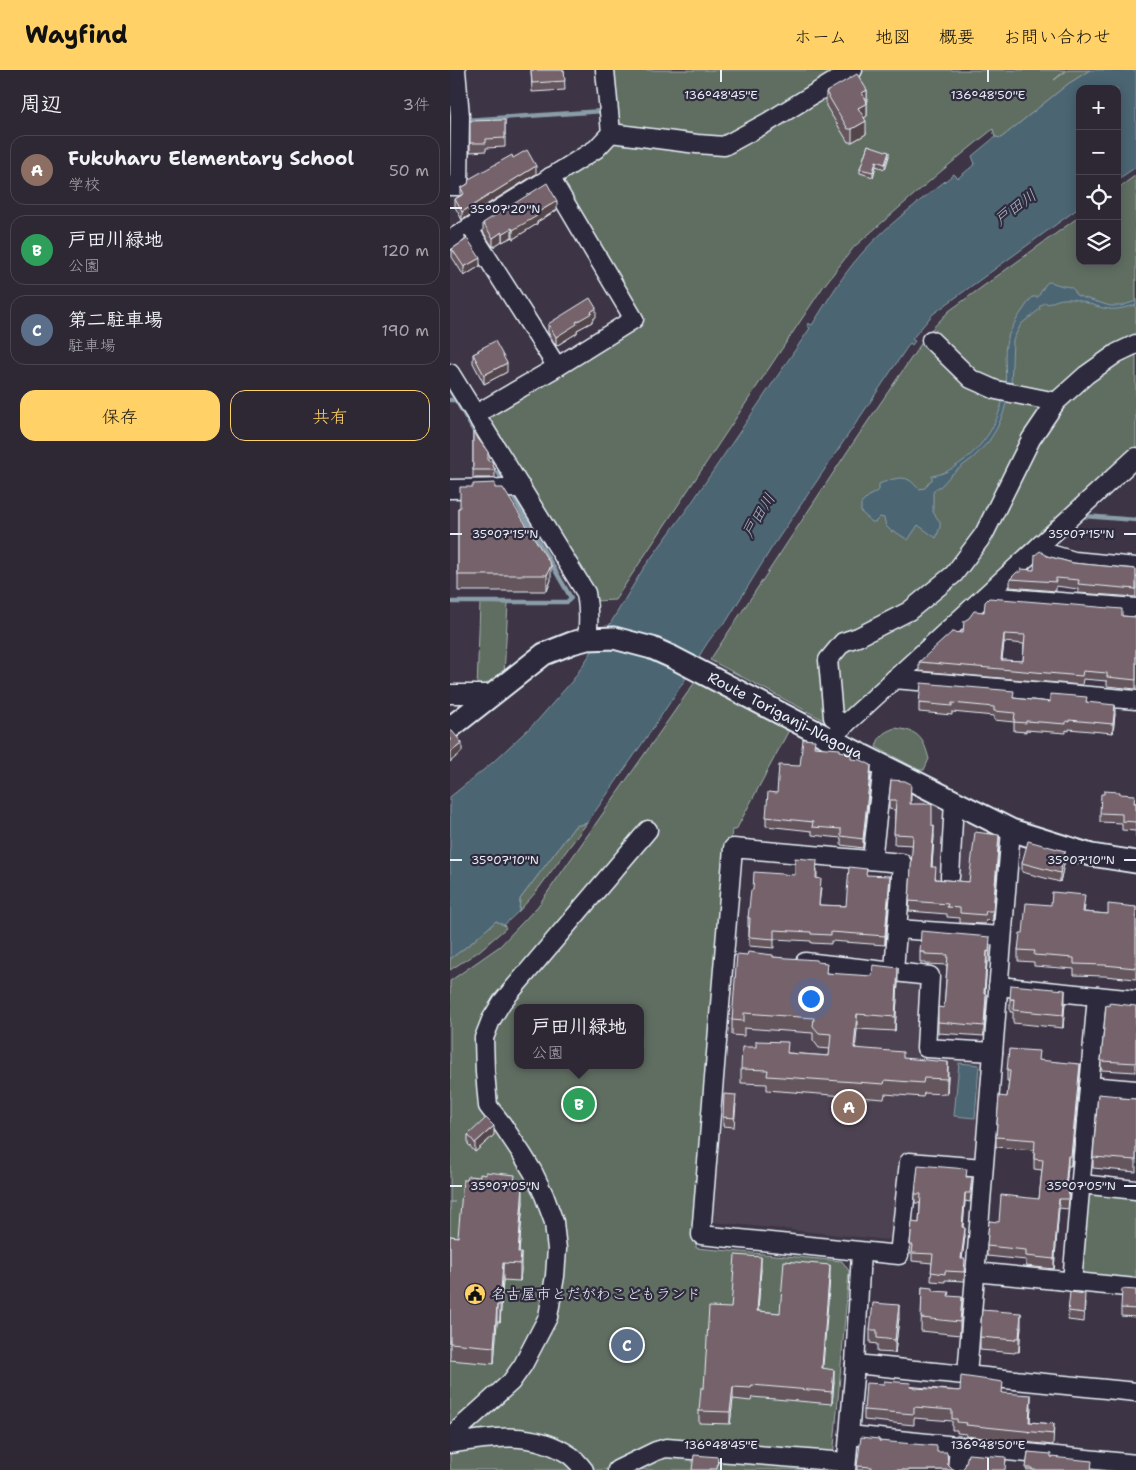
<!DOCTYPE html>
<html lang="ja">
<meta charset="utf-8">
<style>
body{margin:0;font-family:"Shantell Sans","Klee One",sans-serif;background:#36303c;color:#f1f3f6}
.controls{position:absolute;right:15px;top:15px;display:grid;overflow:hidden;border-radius:10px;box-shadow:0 2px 12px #0003}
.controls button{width:45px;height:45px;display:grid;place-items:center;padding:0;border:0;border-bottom:1px solid #49444f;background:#2e2834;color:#f1f3f6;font:25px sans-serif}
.you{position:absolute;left:360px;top:928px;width:18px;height:18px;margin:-12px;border:4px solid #fff;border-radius:50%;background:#1a73e8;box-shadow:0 0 0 8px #1a73e833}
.badge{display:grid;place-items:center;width:32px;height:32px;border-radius:50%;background:#ffd166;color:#fff;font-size:16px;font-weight:700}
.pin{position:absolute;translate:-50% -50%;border:2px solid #fff;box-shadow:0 1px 5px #0006}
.popup{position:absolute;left:64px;top:934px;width:130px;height:65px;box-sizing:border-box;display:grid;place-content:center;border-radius:10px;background:#2e2834;filter:drop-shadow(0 1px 4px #0005);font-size:16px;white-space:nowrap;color:#a7a6ac}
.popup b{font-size:19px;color:#f1f3f6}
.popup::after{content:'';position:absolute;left:50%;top:100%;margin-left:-10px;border:10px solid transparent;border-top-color:#2e2834}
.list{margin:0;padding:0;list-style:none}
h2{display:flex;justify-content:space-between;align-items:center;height:65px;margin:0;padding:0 20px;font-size:21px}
h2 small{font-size:16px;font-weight:400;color:#a7a6ac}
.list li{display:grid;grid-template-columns:32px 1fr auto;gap:15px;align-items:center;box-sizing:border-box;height:70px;margin:0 10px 10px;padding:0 10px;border:1px solid #49444f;border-radius:15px}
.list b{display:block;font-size:19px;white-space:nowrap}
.list p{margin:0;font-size:16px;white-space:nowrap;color:#a7a6ac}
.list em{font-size:16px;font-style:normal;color:#a7a6ac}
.actions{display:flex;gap:10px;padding:15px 20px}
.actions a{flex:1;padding:11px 0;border:1px solid #ffd166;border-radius:15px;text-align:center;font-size:18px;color:#ffd166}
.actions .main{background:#ffd166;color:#111}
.icon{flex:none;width:28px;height:28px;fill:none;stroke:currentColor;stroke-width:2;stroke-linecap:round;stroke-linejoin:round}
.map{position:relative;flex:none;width:686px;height:1400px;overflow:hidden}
header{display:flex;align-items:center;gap:30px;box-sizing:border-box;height:70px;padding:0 25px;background:#ffd166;color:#111}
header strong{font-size:24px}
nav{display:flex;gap:28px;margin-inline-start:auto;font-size:18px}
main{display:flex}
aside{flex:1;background:#2e2834}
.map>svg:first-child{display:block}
</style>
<header>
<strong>Wayfind</strong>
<nav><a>ホーム</a><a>地図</a><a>概要</a><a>お問い合わせ</a></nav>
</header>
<main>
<aside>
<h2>周辺<small>3件</small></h2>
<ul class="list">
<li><span class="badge" style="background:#8d6e63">A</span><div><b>Fukuharu Elementary School</b><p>学校</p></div><em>50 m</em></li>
<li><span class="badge" style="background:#2e9e5b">B</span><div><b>戸田川緑地</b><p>公園</p></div><em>120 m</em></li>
<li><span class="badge" style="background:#5c6f8a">C</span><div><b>第二駐車場</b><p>駐車場</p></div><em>190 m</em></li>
</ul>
<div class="actions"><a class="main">保存</a><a>共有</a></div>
</aside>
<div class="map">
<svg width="686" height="1400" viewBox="0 0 686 1400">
<rect width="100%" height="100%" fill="#3d3546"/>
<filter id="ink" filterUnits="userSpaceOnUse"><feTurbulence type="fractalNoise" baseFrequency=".02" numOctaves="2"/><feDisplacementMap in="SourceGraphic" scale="10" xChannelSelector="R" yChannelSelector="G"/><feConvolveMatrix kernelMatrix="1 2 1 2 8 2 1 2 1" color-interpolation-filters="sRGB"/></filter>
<g filter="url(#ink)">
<g fill="#4e4251">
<path d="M465 721 528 753 517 821 457 816Z"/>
<path d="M278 892 474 910 466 985 535 989 525 1091 450 1084 442 1168 438 1170 264 1152 260 1148Z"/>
</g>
<g fill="#616e62" stroke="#a4b0ad" fill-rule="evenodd">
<path d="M161 0H616L604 10 618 0H640L618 14 551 68 545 67 543 59 489 103 404 177 373 217 165 530 144 531 38 356V346L191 252 105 106 166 71Z"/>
<path d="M686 105V377L383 655 260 590 397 382 479 262 499 241 630 146V191H667V119Z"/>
<path d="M30 533 58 534 54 605 40 619H27Z"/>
<path d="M245 612 339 660 286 760H282L246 1178 392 1191 399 1201 382 1400H0V911L50 876 88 836ZM68 938H190V995H68Z"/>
<path d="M445 658C469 661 473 667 479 689L474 700H469L426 677C429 665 434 662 445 658Z"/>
<path d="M137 753 86 822 69 841 70 829 125 756Z"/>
<path d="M46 851 54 855 56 858 28 882 0 900V889L21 873Z"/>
<path d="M642 1123 686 1128V1211L634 1206 629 1199 637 1126Z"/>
</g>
<g fill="#4c6573" stroke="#8a9da8">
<path d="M640 0H686V97L667 110V19H630V137L483 244 462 269 465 271 462 275 460 273 321 479 276 552C257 567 248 591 234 611 203 659 170 706 137 753L125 756 70 829 69 841 54 855 46 851 21 873 0 889V727L42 693 88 650 123 610 160 554 193 499 240 435 360 258 357 256 358 253 362 255C378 230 393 204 413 182 440 152 473 129 504 104L508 108 525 94 522 86 545 67 551 68 618 14Z"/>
<path d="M598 212C603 212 605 214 610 215 617 218 618 214 625 221V224L628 226 660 236H671L686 231V235C677 237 668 240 659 239 636 236 622 221 598 234L595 232 589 237 590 239 571 254 563 270 561 316 553 344 547 358 539 371 524 387 502 404 491 416 485 419 483 423V442L490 452V457L486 468 468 455 458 470 444 461 442 462 436 456 434 448 430 447 425 452H422L411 442V434L419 426 429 420V414C437 411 451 405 459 410 463 412 466 417 469 419L475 418 480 411 482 410V406C495 404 503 398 513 391 538 372 551 348 555 316 557 301 553 285 557 270 562 254 573 240 582 227H588L595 215Z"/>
<path d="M509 993 529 995 525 1048 504 1046Z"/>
</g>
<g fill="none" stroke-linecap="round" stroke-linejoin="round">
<g stroke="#8a9da8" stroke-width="4.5">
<path d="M16 50 153 41"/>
<path d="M0 320 6 330"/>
<path d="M0 330H6L24 361"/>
<path d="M48 402 55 414"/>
<path d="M637 443 634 446 686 450"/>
<path d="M0 532H117L121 528 63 427"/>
</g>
<path stroke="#aab9c3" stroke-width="1" stroke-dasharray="6 5" stroke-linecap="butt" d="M0 1132H5"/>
<g stroke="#e8f1f8" stroke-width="21">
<g id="minor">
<path d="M161 63 247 74 274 76 318 52 403 0"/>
<path d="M0 116H9L10 46 6 0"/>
<path d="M19 159 107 297"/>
<path d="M0 170 146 79 161 63 155 0"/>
<path d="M481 270 521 309 546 320 606 332"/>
<path d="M0 303 136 523C139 539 139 553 137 569"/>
<path d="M26 344 107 297 184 249 100 107"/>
<path d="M0 419 72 418"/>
<path d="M590 475 600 484 624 491 686 497"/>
<path d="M535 526 686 538"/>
<path d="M444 609 686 630"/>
<path d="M0 624H42"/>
<path d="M395 655 383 647 378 590 393 572 408 567 459 541 504 504 534 464 581 369 606 332 636 305 667 283 686 274"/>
<path d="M388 661 686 387"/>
<path d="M422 790 433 696"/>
<path d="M500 807 504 731"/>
<path d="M447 859 552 866"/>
<path d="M355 892 480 906 476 978 543 982"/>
<path d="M444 901 452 793 283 778 251 1165 449 1185 459 1092 533 1098"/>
<path d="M548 916 686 930"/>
<path d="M639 1016 686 1020"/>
<path d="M631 1114 686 1120"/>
<path d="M525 1202 686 1218"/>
<path d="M622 1212 647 926"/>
<path d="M405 1294 686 1322"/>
<path d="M517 1305 561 760"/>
<path d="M399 1365 686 1394"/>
<path d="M0 1367 61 1312 73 1295 98 1247 105 1206 107 1179 105 1162 104 1152 94 1125 83 1102 72 1084 52 1054 38 1036 35 1002 34 968 41 950 52 932 198 760"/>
<path d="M0 1374C41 1367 84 1360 121 1386 126 1390 130 1395 134 1400"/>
<path d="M167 1400 206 1381 216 1378 396 1392"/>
<path d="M396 1400 405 1294 411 1182"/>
<path d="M507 1400 509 1376"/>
</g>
</g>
<g stroke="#e8f1f8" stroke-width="25">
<g id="major">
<path id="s1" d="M0 658 94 584 122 573 137 569 164 568 202 578 222 587 380 669 561 760 641 785 686 792"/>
</g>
</g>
<use href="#minor" stroke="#2f2a3d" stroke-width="18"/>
<use href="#major" stroke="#2f2a3d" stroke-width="21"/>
</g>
<g fill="#65545b" stroke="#e8f1f8" fill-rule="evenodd">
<path d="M81 0H114L115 20 82 22Z"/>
<path d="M417 20V46L414 48 416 64 402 72H398L376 36V22Z"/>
<path d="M55 50V77L36 78V81L20 82V73Z"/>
<path d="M418 75 439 86 435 99 426 96 423 107 410 103V99Z"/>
<path d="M63 88 86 104 12 150 5 137V129L11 125V118Z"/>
<path d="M107 140 87 152V154L63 169 62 167 52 172V171L43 177 33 162V153Z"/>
<path d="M15 165 30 196 14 206 2 187V179L15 170Z"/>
<path d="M146 247 142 250V252L127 260V263L106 276 98 262V254Z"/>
<path d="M28 280 57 302 34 314 23 293V284L28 282Z"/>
<path d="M23 362 38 391 44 398H45V408H23Z"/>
<path d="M45 418 101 510 97 521H8V438H10Z"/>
<path d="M597 486 623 493 686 499V527L628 523V519L606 516V521L560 517V509L571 502 584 500Z"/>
<path d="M534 542 672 546 686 547V619L657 616V611L633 609 632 615 469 601V592L513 563ZM554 572 574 574 573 591 552 590Z"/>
<path d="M564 628 600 632H637L665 644 663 663 619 659V661L616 660V663L576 660V662L564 661V652L544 650V646L502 642V645L469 642V633Z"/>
<path d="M365 677 390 681 421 704 413 778 391 775V768L362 765V761L316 756V747L327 723 350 696Z"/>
<path d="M461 724V734L482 756 484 766 482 797 486 809 519 812 549 774 543 851 536 850 535 854 510 853V848L497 847V844L459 841 463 775 444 774 445 740 439 739V730Z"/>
<path d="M670 724 686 733V767V761L672 760V753L650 752V743Z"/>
<path d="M615 790 610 812 572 802V793Z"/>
<path d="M367 799V808L371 818 369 835 396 836 417 805 440 815 435 875 381 871V874L361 873V871L324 869V878L299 876V857H298V848L303 820 345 805Z"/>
<path d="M601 835 635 836 634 842 658 844 686 837V909L654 906 624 905V899L584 896V892L568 891V880L573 863Z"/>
<path d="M540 877 539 892H537L535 924 536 934 534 966 488 963V952L494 938 497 895 475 894V892H470V882Z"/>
<path d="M297 885 323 887 367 892 377 903 448 912 445 961 407 959 405 978 453 988 498 1006 497 1024 474 1023 473 1027 435 1024 434 1029 317 1020V1014L291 1013V999L338 983 379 986 380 979 369 978 363 970V963L294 958V966L282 965V950Z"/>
<path d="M560 929 615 933 613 958 563 953V942H560Z"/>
<path d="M686 936V1002L651 1000V991Z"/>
<path d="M589 990 630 1004 621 1096H618L616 1118 619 1128 618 1139 609 1138 604 1199 576 1196V1190L537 1186V1176L549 1152 589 1129 592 1100 584 1099V1080L546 1077V1067L557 1027 559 1011H557V1001Z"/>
<path d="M670 1028 686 1029V1102L643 1098V1087Z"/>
<path d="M286 1034 284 1057 273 1056V1047Z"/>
<path d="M18 1065H44L25 1082 18 1074Z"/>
<path d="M517 1107 522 1116 520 1132 515 1131 513 1158 515 1166 512 1189 515 1198 514 1211 495 1210V1212L481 1211 482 1193 462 1191V1184H460V1175L469 1153 470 1133H465V1124Z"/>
<path d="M65 1114 73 1132 69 1183 71 1200 70 1211 53 1210 50 1252H47L44 1294 0 1290V1166L8 1167Z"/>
<path d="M311 1199 308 1241 330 1243 380 1207 372 1298 384 1312 382 1334 302 1327 301 1331 283 1329 280 1354 249 1353V1341L254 1318 281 1238Z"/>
<path d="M472 1217 483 1221 512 1240 510 1265 471 1261Z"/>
<path d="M686 1220V1247L671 1246V1238Z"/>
<path d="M635 1233 634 1252 618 1250V1241Z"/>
<path d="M449 1248 445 1283 427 1282V1274L420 1273V1260Z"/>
<path d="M571 1256 569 1282H565V1283L530 1280V1267Z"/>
<path d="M434 1314 510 1321 553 1323 581 1336 580 1352 604 1354 603 1375 516 1366V1364L507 1363V1360H502V1351L464 1348V1355L414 1350V1340Z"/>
<path d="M429 1371 487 1382 501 1398 505 1400H407V1396Z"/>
<path d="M578 1382 601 1387 642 1400H576Z"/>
</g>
<g fill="#53454a" stroke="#e8f1f8">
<path d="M417 20V33L412 23Z"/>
<path d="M417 33V46L408 52V38Z"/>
<path d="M416 51V64L402 72V59Z"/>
<path d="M439 82V86L435 99V94Z"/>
<path d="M426 91V96L423 107V102Z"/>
<path d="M86 96V104L12 150V142Z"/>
<path d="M107 131V140L87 152V154L63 169V160L85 144Z"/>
<path d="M62 158V167L52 172V164Z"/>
<path d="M52 162V171L43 177V168Z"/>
<path d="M30 188V196L14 206V197Z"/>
<path d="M146 238V247L142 250V252L127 260V263L106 276V267Z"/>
<path d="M57 293V302L34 314V305Z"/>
<path d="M101 495V510L97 521V505Z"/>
<path d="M554 564V572L551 598V590Z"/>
<path d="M665 635V644L663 663V654Z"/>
<path d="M12 673V682L0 692V683Z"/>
<path d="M421 695V704L413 778V769Z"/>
<path d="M484 756V766L481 807V797Z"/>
<path d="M549 765V774L543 851V841Z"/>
<path d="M615 781V790L610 812V803Z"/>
<path d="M440 806V815L435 875V866Z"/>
<path d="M537 881V892L534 934V923Z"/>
<path d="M448 898V912L445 961V947Z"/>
<path d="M615 920V933L613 958V945Z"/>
<path d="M536 924V934L534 966V956Z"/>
<path d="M407 944V959L404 993V978Z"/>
<path d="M498 992V1006L497 1024V1009Z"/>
<path d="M630 994V1004L621 1096V1086Z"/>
<path d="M44 1056V1065L25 1082V1073Z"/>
<path d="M618 1086V1096L615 1128V1118Z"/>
<path d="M73 1115V1132L68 1194V1183Z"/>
<path d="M515 1123V1131L512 1166V1157Z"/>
<path d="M609 1129V1138L604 1199V1189Z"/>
<path d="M515 1158V1166L511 1198V1189Z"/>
<path d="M71 1183V1200L70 1211V1194Z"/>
<path d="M311 1187V1199L307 1253V1241Z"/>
<path d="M53 1193V1210L50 1252V1235Z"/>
<path d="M380 1195V1207L372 1309V1297Z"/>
<path d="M512 1227V1240L510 1265V1252Z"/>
<path d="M47 1235V1252L44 1294V1277Z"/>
<path d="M449 1235V1248L445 1283V1270Z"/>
<path d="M571 1243V1256L569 1282V1268Z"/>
<path d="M384 1300V1312L382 1334V1322Z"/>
<path d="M283 1317V1329L280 1354V1342Z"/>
<path d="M581 1325V1336L579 1363V1352Z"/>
</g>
<g fill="#76626a" stroke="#e8f1f8" fill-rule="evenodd">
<path d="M81 0H114L115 11 82 13Z"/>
<path d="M407 4 417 20 412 23 417 33 408 38 416 51 402 59H398L376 22Z"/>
<path d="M55 50V68L36 69V73H20V51Z"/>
<path d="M418 75 439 82 435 94 426 91 423 102 410 99Z"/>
<path d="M77 80 86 96 12 142 5 129 14 124 11 118 18 114 19 109 62 85 63 88Z"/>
<path d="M97 113 107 131 85 144 87 146 63 160 62 158 52 164V162L43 168 33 153Z"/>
<path d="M15 165 30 188 14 197 2 179 17 169Z"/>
<path d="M140 228 146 238 141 242 142 243 126 252 127 254 106 267 98 254Z"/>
<path d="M45 271 57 293 34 305 23 284 29 281 28 280Z"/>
<path d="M23 362 38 382V391H42L44 398H45V400H23Z"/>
<path d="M45 413V418H53L101 495 97 505H8V438H10V417H23V414Z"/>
<path d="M590 481 597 486 623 493 686 499V519L628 514 629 510 606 508V512L560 509 567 502H571V499L584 500 585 485Z"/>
<path d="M539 528 672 539V546L686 547V610L657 607V603L633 601 632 606 469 592 502 562 513 563 514 551 519 548 524 541 534 542 535 532ZM554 564 575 565 573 591 551 590Z"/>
<path d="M471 613 564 621 563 628 600 632V624L637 627 636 632 665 635 663 654 619 650V652L616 651V654L576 651V653L564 652 565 643 544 641V637L502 633V636L469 633Z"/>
<path d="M0 661H2L12 673 0 683Z"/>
<path d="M353 669 365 670 364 677 390 679V681L395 682 401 685V689L411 690 421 695 413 769 391 766V759L362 757 363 752 316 747 318 722 327 723 329 695 350 696Z"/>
<path d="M441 710 455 711 461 714 460 734H482V756H484L481 797H486L485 809 519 812 525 762 549 765 543 841H536L535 845 510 843V838L497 837 498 834 459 831 463 765 444 764 446 730H439Z"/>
<path d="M654 721 670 722V724L685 725 684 733H686V758V752L672 751V744L650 743 651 724H654Z"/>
<path d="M578 771 615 781 610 803 572 793Z"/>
<path d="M345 788 367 790 366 808 371 809 369 835 396 836 399 797 417 799 416 805 440 806 435 866 381 862V865L361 864V862L324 860V869L299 867 300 848H298L301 820H303L304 802 345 805Z"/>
<path d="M602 822 635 825 633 842 658 844V834L686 837V898L654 895 624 894V888L584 885 585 881 568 880 570 863H573L576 833 601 835Z"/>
<path d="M471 861 540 867 539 882 537 881 534 923 536 924 534 956 488 952V937L494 938 498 885 475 884V882H470Z"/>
<path d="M298 882 323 885V887L367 890V892L377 893 376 903 422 906 423 895 448 898 445 947 407 944 404 978 453 982V988L498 992 497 1009 474 1008 473 1013 435 1010 434 1014 317 1006 318 1000 291 999 292 977H306V971L338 972 337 983 379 986 381 964 369 963 363 956 364 948 294 943V951L282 950 287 884 297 885Z"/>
<path d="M561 915 615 920 613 945 563 940 564 929H560Z"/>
<path d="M659 933 686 936V993L651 991 656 935 659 936Z"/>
<path d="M559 979 589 981 588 990 630 994 621 1086H618L615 1118H619L618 1129H609L604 1189 576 1186V1180L537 1176 539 1151 549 1152 551 1125 589 1129 593 1090 584 1089 585 1070 546 1067 549 1026 557 1027 560 1001H557Z"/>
<path d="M274 1024 286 1025 284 1048 273 1047Z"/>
<path d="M648 1024 670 1026V1028L686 1029V1090L643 1087Z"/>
<path d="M36 1048 44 1056 25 1073 18 1065Z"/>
<path d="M468 1095 517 1099 516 1107H522L520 1123H515L512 1157 515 1158 511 1189H515L514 1202 495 1201V1204L481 1202 483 1184 462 1183 463 1175H460L462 1152 469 1153 471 1124H465Z"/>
<path d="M36 1102 65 1105 64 1114 73 1115 68 1183H71L70 1194 53 1193 50 1235H47L44 1277 0 1273V1166L8 1167 13 1110H17L18 1106 30 1107V1104L36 1105Z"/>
<path d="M285 1185 311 1187 307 1241 330 1243 334 1191 380 1195 372 1297V1298L384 1300 382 1322 302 1315 301 1318 283 1317 280 1342 249 1341 251 1318H254L259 1237 281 1238Z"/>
<path d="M472 1217 483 1218V1221L499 1222 498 1226 512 1227 510 1252 471 1248Z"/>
<path d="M672 1219 686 1220V1239L671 1238Z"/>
<path d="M620 1222 635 1224 634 1243 618 1241Z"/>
<path d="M423 1233 449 1235 445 1270 427 1268V1260H420Z"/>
<path d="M532 1240 571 1243 569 1268H565V1270L530 1267Z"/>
<path d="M511 1306 553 1312 552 1323 581 1325 579 1352 604 1354 603 1364 516 1355 517 1353 507 1352V1349H502V1340L464 1337V1344L414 1340 416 1313 434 1314V1311L461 1313 460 1317 466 1318 510 1321Z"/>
<path d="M411 1367 429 1369V1371L487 1376V1382H497L498 1395 501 1398 505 1400H422V1397L407 1396Z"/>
<path d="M578 1382 601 1384V1387L642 1391 641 1400H582V1398H576Z"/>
<path d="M518 1384 556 1387 555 1400H509H511L515 1396Z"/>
<path d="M244 1385 268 1387 267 1399H260V1400H242Z"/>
</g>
</g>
<path fill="none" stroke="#e8f1f8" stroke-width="2" d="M271 0V12M538 0V12M0 138H12M0 464H12M674 464H686M0 790H12M674 790H686M0 1116H12M674 1116H686M271 1388V1400M538 1388V1400"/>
<defs>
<g id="civic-disc" transform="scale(1.125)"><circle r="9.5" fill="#ffd166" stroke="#2f2a3d"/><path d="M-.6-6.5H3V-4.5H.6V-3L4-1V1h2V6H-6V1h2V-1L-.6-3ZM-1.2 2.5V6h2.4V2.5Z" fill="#111"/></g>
</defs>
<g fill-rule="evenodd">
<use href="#civic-disc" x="25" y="1224"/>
</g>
<g text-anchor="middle" stroke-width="4.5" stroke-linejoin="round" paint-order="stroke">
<g font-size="15" fill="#e8f1f8" stroke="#2f2a3d">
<text dy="5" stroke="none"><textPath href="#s1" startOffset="381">Route Toriganji-Nagoya</textPath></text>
</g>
<g font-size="15" fill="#e8f1f8" stroke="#2f2a3d" text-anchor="start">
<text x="41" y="1229">名古屋市とだがわこどもランド</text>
</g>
<g font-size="16" font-style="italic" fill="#aab9c3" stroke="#2f2a3d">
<text transform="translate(565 137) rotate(-37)" y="6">戸田川</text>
<text transform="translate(308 445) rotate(-59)" y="6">戸田川</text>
</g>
</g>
<g font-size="12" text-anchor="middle" fill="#e8f1f8" stroke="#2f2a3d" stroke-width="4.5" stroke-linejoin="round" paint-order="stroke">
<text x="271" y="29">136°48'45"E</text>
<text x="538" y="29">136°48'50"E</text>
<text x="55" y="143">35°07'20"N</text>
<text x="55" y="468">35°07'15"N</text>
<text x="631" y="468">35°07'15"N</text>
<text x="55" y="794">35°07'10"N</text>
<text x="631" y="794">35°07'10"N</text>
<text x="55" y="1120">35°07'05"N</text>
<text x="631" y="1120">35°07'05"N</text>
<text x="271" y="1379">136°48'45"E</text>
<text x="538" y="1379">136°48'50"E</text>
</g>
</svg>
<div class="controls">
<button>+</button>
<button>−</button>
<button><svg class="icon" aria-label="locate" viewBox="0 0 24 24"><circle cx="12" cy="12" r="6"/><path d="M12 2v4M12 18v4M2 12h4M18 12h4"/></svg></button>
<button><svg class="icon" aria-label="layers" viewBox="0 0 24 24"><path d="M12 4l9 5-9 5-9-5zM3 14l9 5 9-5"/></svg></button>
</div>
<div class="you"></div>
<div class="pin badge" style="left:399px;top:1037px;background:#8d6e63">A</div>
<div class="pin badge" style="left:129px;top:1034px;background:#2e9e5b">B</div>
<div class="popup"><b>戸田川緑地</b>公園</div>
<div class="pin badge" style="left:177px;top:1275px;background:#5c6f8a">C</div>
</div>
</main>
